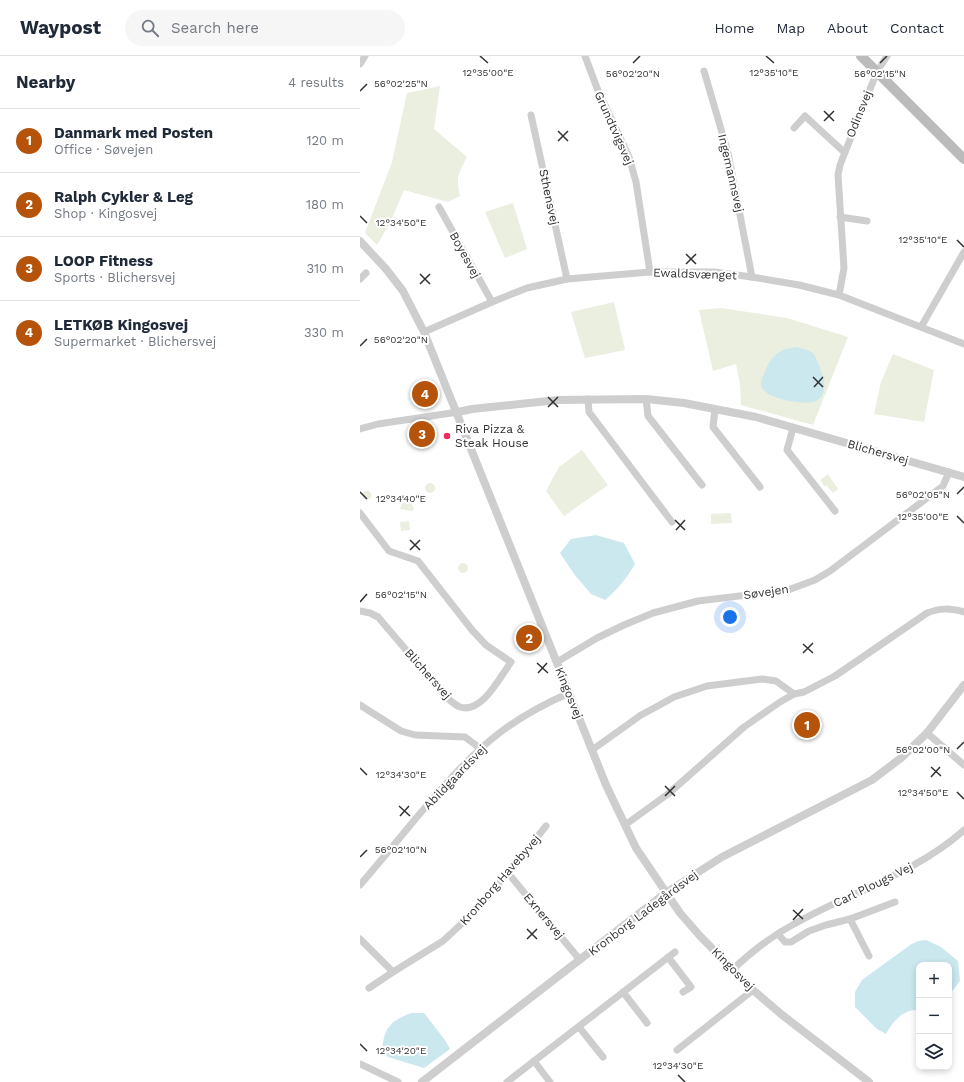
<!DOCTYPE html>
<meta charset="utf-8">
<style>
body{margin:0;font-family:"Work Sans",sans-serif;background:#f6f6f7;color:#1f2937}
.controls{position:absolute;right:12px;bottom:12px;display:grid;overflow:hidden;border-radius:8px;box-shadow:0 2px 6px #0003}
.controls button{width:36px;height:36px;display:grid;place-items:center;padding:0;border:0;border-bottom:1px solid #e0e1e3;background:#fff;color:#1f2937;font:20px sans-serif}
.you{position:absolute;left:370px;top:561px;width:14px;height:14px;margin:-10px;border:3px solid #fff;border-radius:50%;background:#1a73e8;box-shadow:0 0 0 6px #1a73e833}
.badge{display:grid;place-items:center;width:26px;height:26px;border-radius:50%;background:#b45309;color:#fff;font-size:13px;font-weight:700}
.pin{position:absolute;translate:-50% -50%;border:2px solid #fff;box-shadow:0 1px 4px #0006}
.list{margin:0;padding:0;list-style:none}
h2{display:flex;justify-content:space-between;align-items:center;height:52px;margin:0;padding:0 16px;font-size:17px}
h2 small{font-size:13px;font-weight:400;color:#747a83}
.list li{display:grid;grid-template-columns:26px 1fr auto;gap:12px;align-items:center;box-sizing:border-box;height:64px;padding:0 16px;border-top:1px solid #e0e1e3}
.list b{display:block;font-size:15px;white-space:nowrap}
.list p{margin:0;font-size:13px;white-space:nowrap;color:#747a83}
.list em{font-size:13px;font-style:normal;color:#747a83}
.icon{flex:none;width:22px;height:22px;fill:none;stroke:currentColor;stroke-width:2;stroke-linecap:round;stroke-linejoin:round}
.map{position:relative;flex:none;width:604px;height:1026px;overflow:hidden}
header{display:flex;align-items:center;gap:24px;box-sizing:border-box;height:56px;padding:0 20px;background:#fff;border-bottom:1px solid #e0e1e3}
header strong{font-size:19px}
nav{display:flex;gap:22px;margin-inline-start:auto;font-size:14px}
.search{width:280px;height:36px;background:#f6f6f7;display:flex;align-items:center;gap:10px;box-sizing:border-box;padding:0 14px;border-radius:22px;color:#747a83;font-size:15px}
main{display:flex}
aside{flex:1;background:#fff}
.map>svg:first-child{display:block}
</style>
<header>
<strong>Waypost</strong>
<div class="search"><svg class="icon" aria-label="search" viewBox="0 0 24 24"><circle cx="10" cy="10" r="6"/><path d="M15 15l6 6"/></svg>Search here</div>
<nav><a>Home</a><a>Map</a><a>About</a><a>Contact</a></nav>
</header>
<main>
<aside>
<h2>Nearby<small>4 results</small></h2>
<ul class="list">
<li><span class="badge">1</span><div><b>Danmark med Posten</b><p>Office · Søvejen</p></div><em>120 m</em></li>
<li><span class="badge">2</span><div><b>Ralph Cykler &amp; Leg</b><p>Shop · Kingosvej</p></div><em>180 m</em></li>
<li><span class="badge">3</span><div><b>LOOP Fitness</b><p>Sports · Blichersvej</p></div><em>310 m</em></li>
<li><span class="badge">4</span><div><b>LETKØB Kingosvej</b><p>Supermarket · Blichersvej</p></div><em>330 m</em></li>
</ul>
</aside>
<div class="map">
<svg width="604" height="1026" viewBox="0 0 604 1026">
<rect width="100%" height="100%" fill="#fff"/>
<g fill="#eaefdf">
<path d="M80 30 74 73 107 101C98 118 96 121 100 140L88 146 44 134 30 167 17 189 5 177 32 106 47 37Z"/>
<path d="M153 147 167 193 145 202 125 156Z"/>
<path d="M254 246 265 294 225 302 211 256Z"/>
<path d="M361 252 427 262 488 281 453 369 381 349 380 328 376 308 353 315 339 254Z"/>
<path d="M533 298 574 314 564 366 514 358 521 326Z"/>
<path d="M222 394 248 429 204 460 186 435 199 411Z"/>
<path d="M468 418 478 433 473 437 467 430H464L460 424Z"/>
<circle cx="70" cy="432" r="5"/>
<circle cx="7" cy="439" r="4.5"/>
<path d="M45 446 51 447 54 453 52 455 40 453 41 449Z"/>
<path d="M371 457 372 467 351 468V458Z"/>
<path d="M49 465 50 474 41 475 40 466Z"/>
<circle cx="103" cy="512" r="5"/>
</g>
<g fill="#cbe8ef">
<path d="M437 291C443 293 450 294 454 298 456 301 457 306 459 309 463 319 469 335 458 344 449 351 407 343 402 332 399 327 402 322 404 318 411 300 418 293 437 291Z"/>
<path d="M236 479 264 487 275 508C266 523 258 533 245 544L231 538 214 518 200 497 211 483Z"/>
<path d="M566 884 581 891 598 905 600 925 589 939V909H559V954C542 953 533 966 526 978L517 973 495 951V936L502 924 550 889 558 885Z"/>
<path d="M51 957H64L85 984 90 993 64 1012 28 1001 22 994C24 971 31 965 51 957Z"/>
</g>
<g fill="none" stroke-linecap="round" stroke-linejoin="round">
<g stroke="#cecece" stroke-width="7">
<path d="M225 0 237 32 269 101 276 126 290 216"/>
<path d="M0 8 5 0"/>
<path d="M344 15 368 97 392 221"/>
<path d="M171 59 207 223"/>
<path d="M434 72 445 60 484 96"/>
<path d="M79 151 132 246"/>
<path d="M480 161 507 165"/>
<path d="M0 223 6 217"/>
<path d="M479 239 484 212 478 119 480 109 510 33 517 16 527 0"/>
<path d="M561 271 604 196"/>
<path d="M64 276 132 246 167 232 207 223 290 216H354L392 221 439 229 479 239 604 288"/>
<path d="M228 343 229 356 312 466"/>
<path d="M286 343 288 360 342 429"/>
<path d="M355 353 353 371 400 431"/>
<path d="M433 372 427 394 475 455"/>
<path d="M0 373 18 368 98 356"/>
<path d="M0 457 29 495 58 505 112 574 126 589 151 606C140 621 122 658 100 651 95 649 91 645 87 642L18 561 10 557 0 555"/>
<path d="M197 606 237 582 264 569 293 557 338 545 428 534 455 524 470 515 583 430 589 416"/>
<path d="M0 649 41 675 55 679 105 681 121 693"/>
<path d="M567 677 604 709"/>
<path d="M232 694 281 659 296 651 314 641 347 630 402 623 416 625 434 638"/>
<path d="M265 769 308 738 384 671 420 646 434 638 444 636 475 620 567 557C580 552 590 552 604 556"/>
<path d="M148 817 220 904"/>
<path d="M0 829C19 807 38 784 57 761 82 732 107 702 138 678 160 661 184 648 209 637"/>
<path d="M490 863 509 900"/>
<path d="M418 878 425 886H431L449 875 466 869 490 863 535 846"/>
<path d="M0 883 33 916 83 885 110 860 148 817 186 770"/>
<path d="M308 901 331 931 323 936"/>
<path d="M372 914C391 896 413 879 436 867 491 836 556 817 604 774"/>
<path d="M9 932 33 916"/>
<path d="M263 936 287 967"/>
<path d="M219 971 243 1001"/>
<path d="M317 994 393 934"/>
<path d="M174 1005 190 1026"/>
<path d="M0 1008 38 1026"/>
<path d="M147 1026 315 896"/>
</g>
<g stroke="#cecece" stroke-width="8">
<path d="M0 185 26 213 43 235 64 276 246 729 276 792 320 857 340 880 393 934 421 958 509 1026"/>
<path d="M98 356 112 353 198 344 286 343 324 347 396 361 604 421"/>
<path d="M62 1026 307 836 362 801 512 724 541 702 567 677 604 629"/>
</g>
<path stroke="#bbb" stroke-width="10" d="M501 0 604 103"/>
</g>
<path fill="none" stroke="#313131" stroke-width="1.5" d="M120 0 128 7M406 0 414 7M273 7 280 0M520 7 527 0M0 35 7 28M464 55 474 65M464 65 474 55M198 75 208 85M198 85 208 75M0 160 7 167M597 184 604 191M326 198 336 208M326 208 336 198M60 218 70 228M60 228 70 218M0 290 7 283M453 321 463 331M454 331 463 321M188 341 198 351M188 351 198 341M0 436 7 443M597 438 604 431M597 460 604 467M315 464 325 474M316 474 325 464M50 484 60 494M50 494 60 484M0 546 7 538M443 588 453 597M443 597 453 587M177 607 188 617M178 617 187 607M597 693 604 686M571 711 581 720M0 712 7 719M571 721 580 711M305 730 315 740M597 736 604 743M305 740 315 730M39 750 50 760M40 760 49 750M0 801 7 794M433 854 443 863M433 864 443 853M167 873 177 883M167 883 177 873M0 988 7 995M318 1019 325 1026"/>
<circle fill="#f02c61" stroke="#fff" stroke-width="1.5" cx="87" cy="380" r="4"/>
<g text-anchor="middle" stroke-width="4" stroke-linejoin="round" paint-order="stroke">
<g font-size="12" fill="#313131" stroke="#fff">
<text transform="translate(499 58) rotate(-68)" y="4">Odinsvej</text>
<text transform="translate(254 72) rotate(66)" y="4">Grundtvigsvej</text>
<text transform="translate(371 117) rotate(77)" y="4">Ingemannsvej</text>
<text transform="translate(189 141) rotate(78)" y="4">Sthensvej</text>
<text transform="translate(105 199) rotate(61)" y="4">Boyesvej</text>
<text transform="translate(335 218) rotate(2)" y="4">Ewaldsvænget</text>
<text transform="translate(518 396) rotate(16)" y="4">Blichersvej</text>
<text transform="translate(406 536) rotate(-8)" y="4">Søvejen</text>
<text transform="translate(68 618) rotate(48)" y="4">Blichersvej</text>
<text transform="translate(209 637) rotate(68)" y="4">Kingosvej</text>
<text transform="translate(95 721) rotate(-46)" y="4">Abildgaardsvej</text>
<text transform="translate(140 824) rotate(-49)" y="4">Kronborg Havebyvej</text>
<text transform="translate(513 829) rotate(-26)" y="4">Carl Plougs Vej</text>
<text transform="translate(283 857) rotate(-37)" y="4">Kronborg Ladegårdsvej</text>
<text transform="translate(184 860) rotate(50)" y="4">Exnersvej</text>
<text transform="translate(373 913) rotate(45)" y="4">Kingosvej</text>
</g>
<g font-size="12" fill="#313131" stroke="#fff" text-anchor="start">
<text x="95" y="377">Riva Pizza &amp;<tspan x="95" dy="14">Steak House</tspan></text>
</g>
</g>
<g font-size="10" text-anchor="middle" fill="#313131" stroke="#fff" stroke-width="4" stroke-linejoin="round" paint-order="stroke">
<text x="128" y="20">12°35'00"E</text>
<text x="414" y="20">12°35'10"E</text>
<text x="273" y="21">56°02'20"N</text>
<text x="520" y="21">56°02'15"N</text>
<text x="41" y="31">56°02'25"N</text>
<text x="41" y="170">12°34'50"E</text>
<text x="563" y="187">12°35'10"E</text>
<text x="41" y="287">56°02'20"N</text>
<text x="563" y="442">56°02'05"N</text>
<text x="41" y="446">12°34'40"E</text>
<text x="563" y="464">12°35'00"E</text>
<text x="41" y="542">56°02'15"N</text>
<text x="563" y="697">56°02'00"N</text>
<text x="41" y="722">12°34'30"E</text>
<text x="563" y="740">12°34'50"E</text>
<text x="41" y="797">56°02'10"N</text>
<text x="41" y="998">12°34'20"E</text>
<text x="318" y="1013">12°34'30"E</text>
</g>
</svg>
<div class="controls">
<button>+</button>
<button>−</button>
<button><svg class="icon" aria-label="layers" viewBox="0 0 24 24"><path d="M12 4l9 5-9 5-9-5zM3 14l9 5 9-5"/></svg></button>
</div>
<div class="you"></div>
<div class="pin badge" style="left:447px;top:669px">1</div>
<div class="pin badge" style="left:169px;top:582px">2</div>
<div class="pin badge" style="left:62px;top:378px">3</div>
<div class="pin badge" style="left:65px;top:338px">4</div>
</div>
</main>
